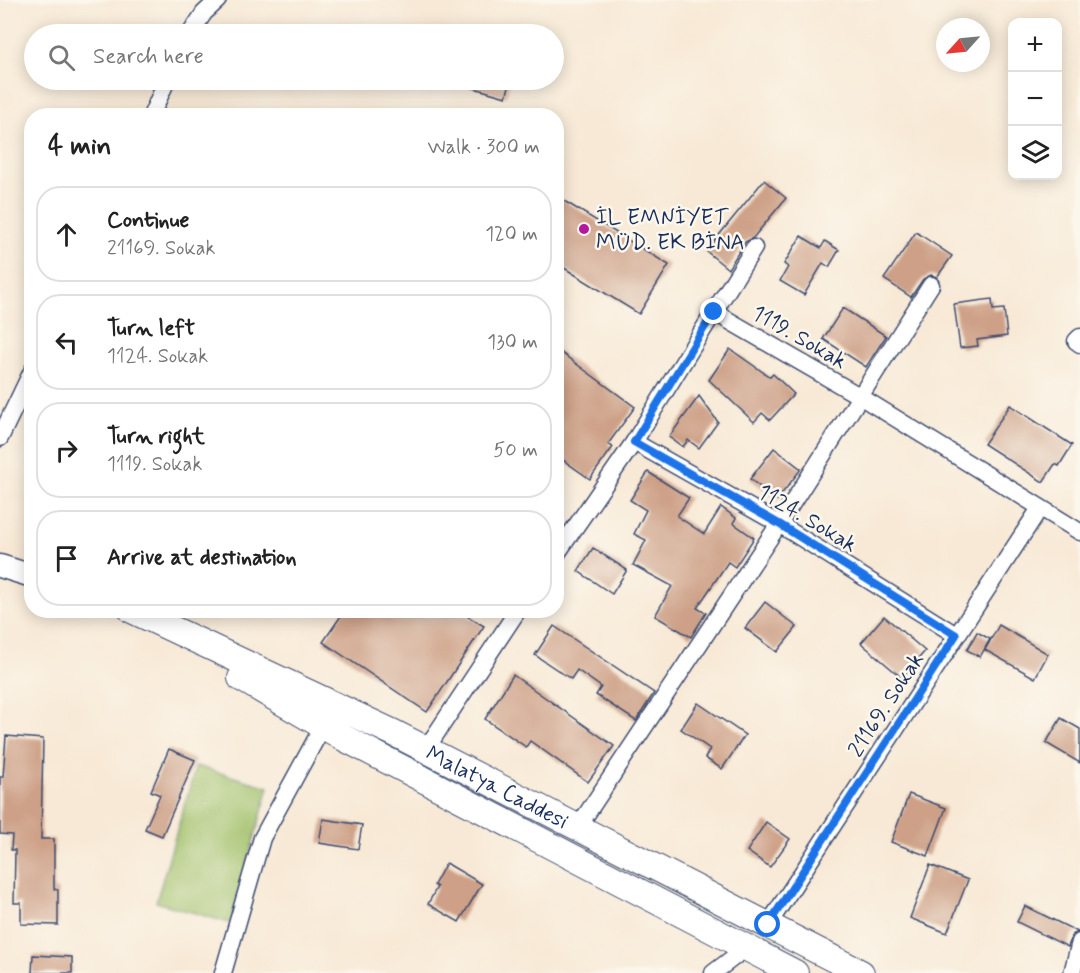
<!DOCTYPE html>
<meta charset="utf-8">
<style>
body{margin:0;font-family:Mynerve,sans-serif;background:#f2f2f2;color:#222}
.controls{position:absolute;right:18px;top:18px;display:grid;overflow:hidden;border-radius:12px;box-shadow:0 3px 15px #0003}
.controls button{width:54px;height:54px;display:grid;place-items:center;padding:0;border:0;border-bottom:2px solid #e0e0e0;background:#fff;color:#222;font:30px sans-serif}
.compass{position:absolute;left:936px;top:18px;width:54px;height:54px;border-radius:50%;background:#fff;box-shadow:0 3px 15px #0003;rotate:243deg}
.stop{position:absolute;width:18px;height:18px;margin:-14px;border:4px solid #1a73e8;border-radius:50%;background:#fff}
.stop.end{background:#1a73e8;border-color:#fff;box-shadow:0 2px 6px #0008}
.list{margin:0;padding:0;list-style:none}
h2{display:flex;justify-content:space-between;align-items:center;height:78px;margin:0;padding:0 24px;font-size:26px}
h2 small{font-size:20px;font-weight:400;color:#767676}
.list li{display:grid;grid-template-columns:39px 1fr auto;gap:18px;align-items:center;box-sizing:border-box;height:96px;margin:0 12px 12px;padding:0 12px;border:2px solid #e0e0e0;border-radius:24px}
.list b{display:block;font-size:22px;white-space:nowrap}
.list p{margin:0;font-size:20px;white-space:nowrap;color:#767676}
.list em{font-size:20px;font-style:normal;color:#767676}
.icon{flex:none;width:33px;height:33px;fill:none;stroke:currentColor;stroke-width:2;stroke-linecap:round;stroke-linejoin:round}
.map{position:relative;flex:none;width:1080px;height:973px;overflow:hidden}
.search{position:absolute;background:#fff;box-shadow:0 3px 15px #0003;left:24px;top:24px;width:540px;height:66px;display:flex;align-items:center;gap:15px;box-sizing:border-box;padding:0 21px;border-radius:33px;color:#767676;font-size:22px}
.panel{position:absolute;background:#fff;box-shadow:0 3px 15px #0003;left:24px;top:108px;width:540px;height:510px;border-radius:24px}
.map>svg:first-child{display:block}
</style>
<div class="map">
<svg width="1080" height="973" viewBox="0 0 1080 973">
<rect width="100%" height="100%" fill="#fbf7ec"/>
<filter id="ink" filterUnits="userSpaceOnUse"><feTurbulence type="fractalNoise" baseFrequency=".0167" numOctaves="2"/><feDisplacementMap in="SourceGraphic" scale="12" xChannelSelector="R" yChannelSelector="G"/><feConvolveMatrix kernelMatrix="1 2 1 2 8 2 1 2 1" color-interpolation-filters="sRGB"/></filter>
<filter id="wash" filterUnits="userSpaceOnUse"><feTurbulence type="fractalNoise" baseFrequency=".008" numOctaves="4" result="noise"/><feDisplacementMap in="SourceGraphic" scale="24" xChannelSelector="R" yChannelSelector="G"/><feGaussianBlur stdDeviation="1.35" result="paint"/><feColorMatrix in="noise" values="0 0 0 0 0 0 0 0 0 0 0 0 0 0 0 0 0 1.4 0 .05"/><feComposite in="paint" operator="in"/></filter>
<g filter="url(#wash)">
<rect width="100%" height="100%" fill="#f8e9d6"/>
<path fill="#a0c069" stroke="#5e7864" stroke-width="1.5" d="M196 766 269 787 230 923 156 902Z"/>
<g id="blocks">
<g fill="#cda087">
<path d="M461 80H511L506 97 460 84Z"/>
<path d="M764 180 786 198 753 238 745 242 728 269 706 251Z"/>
<path d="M556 196 669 265 639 314 556 263Z"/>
<path d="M916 232 952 256 937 277 931 275 923 279 911 297 884 279Z"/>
<path d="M801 236 821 248 825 241 839 250 829 267 823 263 804 295 780 281 788 267 784 264Z"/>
<path d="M992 299 993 310 1004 309 1007 336 977 340 978 346 960 348 954 304Z"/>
<path d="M843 308 886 336 866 367 823 339Z"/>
<path d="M556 349 635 407 608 444 613 447 590 479 556 455Z"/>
<path d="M730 349 770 377 773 374 794 394 770 420 762 413 754 422 709 380Z"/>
<path d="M699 396 718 422 699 448 688 440 683 447 669 437Z"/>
<path d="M1010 405 1072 445 1059 466 1055 464 1043 482 984 444Z"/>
<path d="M774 448 801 469 777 500 750 479Z"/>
<path d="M648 472 689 498 677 516 704 534 721 507 736 518 733 523 754 538 735 567 728 562 697 608 706 613 691 637 655 616 672 586 633 565 646 540 634 534 646 510 630 500Z"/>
<path d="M593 548 627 570 612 594 578 571Z"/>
<path d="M765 602 797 627 777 652 745 628Z"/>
<path d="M345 610H457L484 626 427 712 323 642Z"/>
<path d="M884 616 925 651 902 678 861 643Z"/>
<path d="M999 625 1048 654 1035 678 985 650Z"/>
<path d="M554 626 654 693 636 721 596 695 601 687 577 670 571 679 535 655Z"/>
<path d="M977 632 990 639 980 657 967 650Z"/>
<path d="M513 675 614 746 588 782 530 741 526 747 485 719Z"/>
<path d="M698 703 745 735 722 769 705 758 710 749 681 729Z"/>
<path d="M1061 718 1080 729V763L1046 743Z"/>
<path d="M6 736 43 739 41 839H54V889L58 890V925L21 924V903H14L15 850H11L12 835 0 834V777H3Z"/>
<path d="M169 749 195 760 162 836 145 829 160 795 151 791Z"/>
<path d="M909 794 946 808 928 856 891 842Z"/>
<path d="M323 819 362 825 358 849 319 843Z"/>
<path d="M766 822 790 839 770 867 747 851Z"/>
<path d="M446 863 482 884 459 922 428 904 437 887 434 885Z"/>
<path d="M930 865 968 880 947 933 910 918Z"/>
<path d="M1025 906 1078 932 1072 935 1068 947 1017 922Z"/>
<path d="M33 955 72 957V973H32Z"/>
</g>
</g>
</g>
<g filter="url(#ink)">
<use href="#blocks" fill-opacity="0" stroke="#3c4b70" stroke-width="1.5"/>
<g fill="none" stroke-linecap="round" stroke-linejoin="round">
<g stroke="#3c4b70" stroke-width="19">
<g id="minor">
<path d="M190 34 204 13 218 0"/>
<path d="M151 116 167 80"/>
<path d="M714 312 754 248"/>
<path d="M1080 337 1076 341 1080 344"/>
<path d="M0 438 32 371"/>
<path d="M634 442 779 524 956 635"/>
<path d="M556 555 634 442 714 312 861 397 1080 532"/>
<path d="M426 749 518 610"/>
<path d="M578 827 779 524 931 285"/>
<path d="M768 925 1040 508"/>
<path d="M223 973 262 838 323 726"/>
<path d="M713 973 746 948"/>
<path d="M1072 973 1080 942"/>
</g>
</g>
<g stroke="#3c4b70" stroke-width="25">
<path id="secondary" d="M0 566 32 576"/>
</g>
<g stroke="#3c4b70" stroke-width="28">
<g id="primary">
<path id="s1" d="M132 610 394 733 861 973"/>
<path d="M241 678 344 738 795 973"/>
</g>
</g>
<use href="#minor" stroke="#fff" stroke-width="16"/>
<use href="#secondary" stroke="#fff" stroke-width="22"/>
<use href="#primary" stroke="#fff" stroke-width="26"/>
</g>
</g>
<g fill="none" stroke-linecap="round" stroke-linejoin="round" filter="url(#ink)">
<path stroke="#1a73e8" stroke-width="8" d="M714 312 634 442 779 524 956 635 768 925"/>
</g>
<circle fill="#b5179e" stroke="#fbf7ec" stroke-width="2" cx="584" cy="229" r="6"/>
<g text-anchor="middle" stroke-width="5" stroke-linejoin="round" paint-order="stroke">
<g font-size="22" fill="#1b2f5e" stroke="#fbf7ec" text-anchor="start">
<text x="596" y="224">İL EMNİYET<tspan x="596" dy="25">MÜD. EK BİNA</tspan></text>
</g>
<g font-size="22" fill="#1b2f5e" stroke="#fbf7ec">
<text transform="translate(800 336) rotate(30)" y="8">1119. Sokak</text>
<text transform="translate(808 517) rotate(31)" y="8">1124. Sokak</text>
<text transform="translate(885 704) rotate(-57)" y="8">21169. Sokak</text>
<text dy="8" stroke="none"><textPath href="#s1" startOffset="406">Malatya Caddesi</textPath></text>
</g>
</g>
</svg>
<div class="controls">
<button>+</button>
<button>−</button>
<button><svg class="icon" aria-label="layers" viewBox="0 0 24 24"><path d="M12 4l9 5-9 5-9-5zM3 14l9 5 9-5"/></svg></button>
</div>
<svg class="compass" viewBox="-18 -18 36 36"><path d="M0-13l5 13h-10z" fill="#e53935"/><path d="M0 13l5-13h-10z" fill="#767676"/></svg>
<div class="stop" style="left:768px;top:925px"></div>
<div class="stop end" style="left:714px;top:312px"></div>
<div class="search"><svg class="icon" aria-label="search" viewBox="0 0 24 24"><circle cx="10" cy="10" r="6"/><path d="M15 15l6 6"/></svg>Search here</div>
<section class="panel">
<h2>4 min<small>Walk · 300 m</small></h2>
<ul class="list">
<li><svg class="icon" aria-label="ahead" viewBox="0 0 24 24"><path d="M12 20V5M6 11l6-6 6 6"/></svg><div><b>Continue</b><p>21169. Sokak</p></div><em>120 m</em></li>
<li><svg class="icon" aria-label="left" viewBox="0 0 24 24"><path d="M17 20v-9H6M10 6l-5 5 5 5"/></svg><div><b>Turn left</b><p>1124. Sokak</p></div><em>130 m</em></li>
<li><svg class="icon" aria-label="right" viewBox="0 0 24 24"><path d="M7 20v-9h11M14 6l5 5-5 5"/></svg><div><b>Turn right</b><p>1119. Sokak</p></div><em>50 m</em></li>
<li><svg class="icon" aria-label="arrive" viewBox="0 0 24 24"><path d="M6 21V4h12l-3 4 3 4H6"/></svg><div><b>Arrive at destination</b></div></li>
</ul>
</section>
</div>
